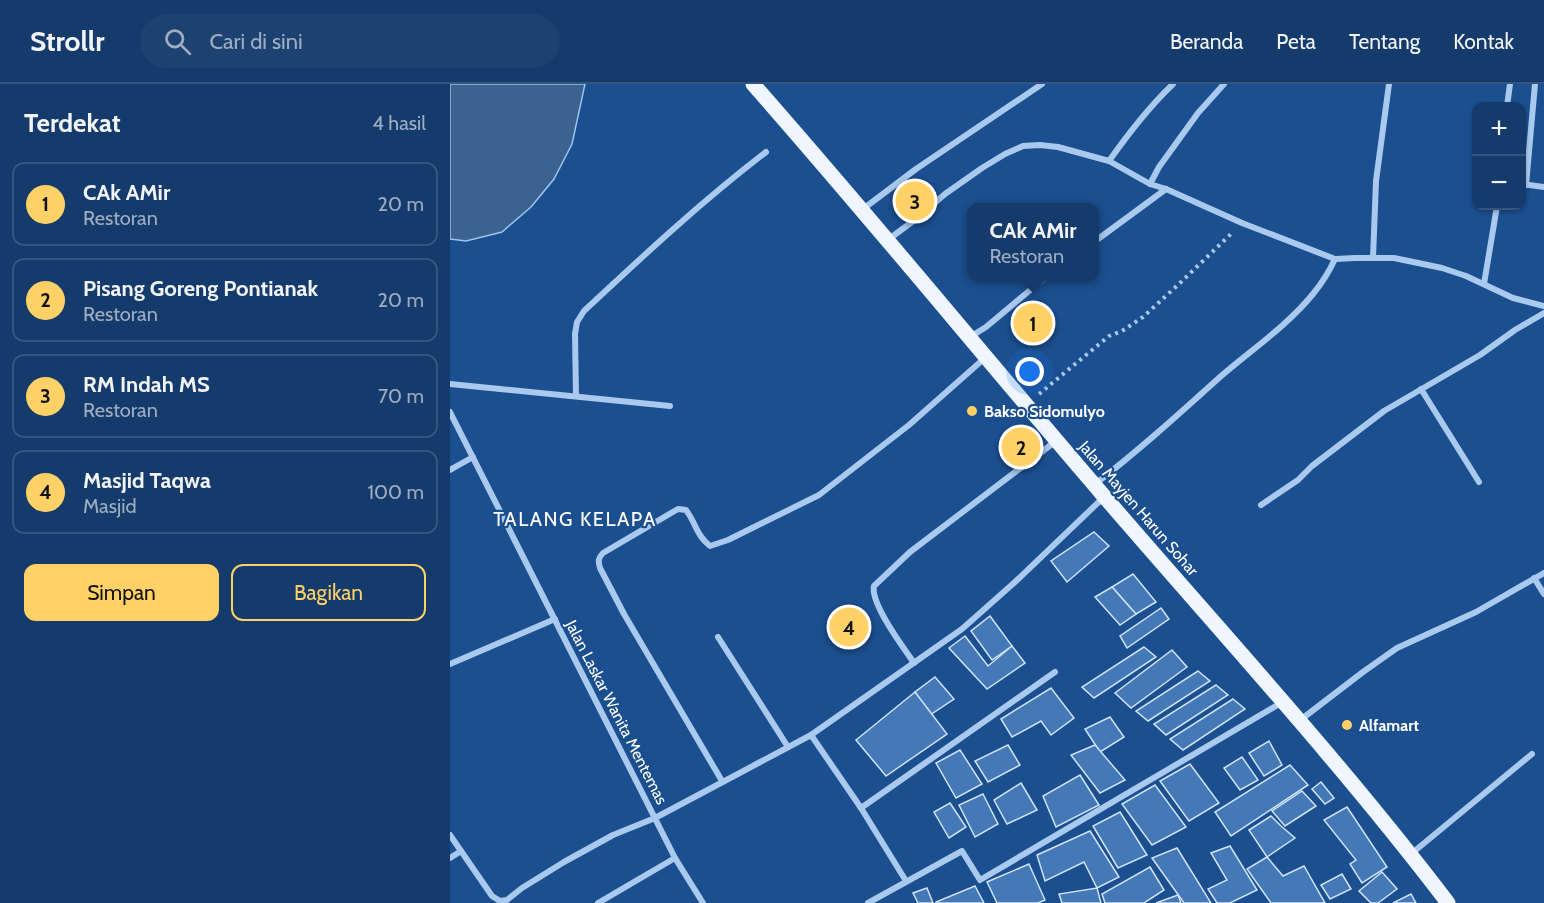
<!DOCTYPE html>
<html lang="id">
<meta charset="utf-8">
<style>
body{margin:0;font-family:Cabin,sans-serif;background:#1d4271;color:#f1f3f6}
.controls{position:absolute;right:18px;top:18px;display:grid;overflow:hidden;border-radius:12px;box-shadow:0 2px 4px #0004}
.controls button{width:54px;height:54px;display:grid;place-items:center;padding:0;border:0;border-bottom:2px solid #33557e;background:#143b6b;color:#f1f3f6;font:30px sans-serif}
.you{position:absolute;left:580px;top:288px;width:21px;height:21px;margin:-15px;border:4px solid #fff;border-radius:50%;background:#1a73e8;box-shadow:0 0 0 9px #1a73e833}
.badge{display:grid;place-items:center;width:39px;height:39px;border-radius:50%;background:#ffd166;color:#111;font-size:20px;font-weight:700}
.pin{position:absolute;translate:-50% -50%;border:3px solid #fff;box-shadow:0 2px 6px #0006}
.popup{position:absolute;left:517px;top:119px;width:132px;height:78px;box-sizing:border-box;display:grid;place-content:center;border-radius:12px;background:#143b6b;filter:drop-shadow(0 2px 4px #0005);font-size:20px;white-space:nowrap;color:#9dadc1}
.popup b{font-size:22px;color:#f1f3f6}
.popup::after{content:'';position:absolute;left:50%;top:100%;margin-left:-12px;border:12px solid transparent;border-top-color:#143b6b}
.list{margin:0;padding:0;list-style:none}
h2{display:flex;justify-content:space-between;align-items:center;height:78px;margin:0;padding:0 24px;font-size:26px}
h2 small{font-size:20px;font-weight:400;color:#9dadc1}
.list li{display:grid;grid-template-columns:39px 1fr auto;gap:18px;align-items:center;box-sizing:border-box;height:84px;margin:0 12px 12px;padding:0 12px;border:2px solid #33557e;border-radius:12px}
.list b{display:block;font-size:22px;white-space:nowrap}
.list p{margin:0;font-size:20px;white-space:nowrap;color:#9dadc1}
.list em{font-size:20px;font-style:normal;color:#9dadc1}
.actions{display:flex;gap:12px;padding:18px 24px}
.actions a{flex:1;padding:14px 0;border:2px solid #ffd166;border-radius:12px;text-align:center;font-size:21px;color:#ffd166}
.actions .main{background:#ffd166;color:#111}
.icon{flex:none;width:33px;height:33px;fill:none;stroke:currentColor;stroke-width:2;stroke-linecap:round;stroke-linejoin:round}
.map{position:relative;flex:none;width:1094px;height:819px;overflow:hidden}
header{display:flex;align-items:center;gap:36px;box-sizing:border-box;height:84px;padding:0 30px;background:#143b6b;border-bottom:2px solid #33557e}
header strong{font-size:28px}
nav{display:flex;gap:33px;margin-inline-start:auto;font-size:21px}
.search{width:420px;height:54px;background:#1d4271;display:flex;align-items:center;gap:15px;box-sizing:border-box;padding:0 21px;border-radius:33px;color:#9dadc1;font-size:22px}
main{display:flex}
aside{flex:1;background:#143b6b}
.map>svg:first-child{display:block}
</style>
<header>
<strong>Strollr</strong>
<div class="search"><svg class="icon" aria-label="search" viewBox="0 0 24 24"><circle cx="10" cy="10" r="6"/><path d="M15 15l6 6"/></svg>Cari di sini</div>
<nav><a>Beranda</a><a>Peta</a><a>Tentang</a><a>Kontak</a></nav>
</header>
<main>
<aside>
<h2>Terdekat<small>4 hasil</small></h2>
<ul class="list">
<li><span class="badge">1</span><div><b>CAk AMir</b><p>Restoran</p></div><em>20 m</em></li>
<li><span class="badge">2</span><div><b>Pisang Goreng Pontianak</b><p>Restoran</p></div><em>20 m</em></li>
<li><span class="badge">3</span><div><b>RM Indah MS</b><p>Restoran</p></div><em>70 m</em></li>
<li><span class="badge">4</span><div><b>Masjid Taqwa</b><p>Masjid</p></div><em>100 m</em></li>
</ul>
<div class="actions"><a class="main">Simpan</a><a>Bagikan</a></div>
</aside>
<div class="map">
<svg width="1094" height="819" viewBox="0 0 1094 819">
<rect width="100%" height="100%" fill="#1b4f8f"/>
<path fill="#3c6290" stroke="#9cc4f0" stroke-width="1.5" d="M0 0H135L122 60 104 95 81 123 52 148 16 157 0 155Z"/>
<g fill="#4478b7" stroke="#cfe3fa" stroke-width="1.5">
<path d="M644 448 659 462 617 498 601 477Z"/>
<path d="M683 490 706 518 686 530 662 503Z"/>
<path d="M662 503 686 530 670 541 645 513Z"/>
<path d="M711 524 719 535 677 564 670 552Z"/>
<path d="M540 532 562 562 542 576 521 547Z"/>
<path d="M515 552 538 582 562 562 575 579 537 605 499 564Z"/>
<path d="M694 563 706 573 644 614 632 603Z"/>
<path d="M722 566 737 583 681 624 665 609Z"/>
<path d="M748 587 760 597 698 637 686 627Z"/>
<path d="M485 593 504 615 480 631 465 608Z"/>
<path d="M766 601 778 611 716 651 704 640Z"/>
<path d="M601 604 624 634 601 651 591 637 562 653 551 635Z"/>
<path d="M465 608 497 650 436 692 406 656Z"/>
<path d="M783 615 795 625 733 666 720 655Z"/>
<path d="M660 633 674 653 650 668 635 645Z"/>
<path d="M819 657 832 681 814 692 799 669Z"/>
<path d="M558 661 570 681 538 698 525 677Z"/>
<path d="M645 661 675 696 650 709 621 671Z"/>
<path d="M510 666 532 700 506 714 486 679Z"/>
<path d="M792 673 808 696 790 706 774 684Z"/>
<path d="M740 680 769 719 739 737 710 697Z"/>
<path d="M840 681 858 701 781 752 765 728Z"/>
<path d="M630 691 649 721 606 743 593 712Z"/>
<path d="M871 698 884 714 875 720 862 705Z"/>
<path d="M571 699 587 726 557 740 544 716Z"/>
<path d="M705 701 736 743 702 761 672 720Z"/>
<path d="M852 707 866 722 835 742 822 727Z"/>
<path d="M533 710 548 740 525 753 509 721Z"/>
<path d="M500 719 516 743 499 754 484 728Z"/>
<path d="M897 723 937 783 912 799 900 780 906 776 874 736Z"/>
<path d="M670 728 697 771 668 784 643 742Z"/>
<path d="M821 732 831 742 845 754 817 773 799 746Z"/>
<path d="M640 747 669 793 647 804 634 778 595 797 587 771Z"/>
<path d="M780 762 807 806 780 819H767L758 805 777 796 761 769Z"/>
<path d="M727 764 761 819H734L702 774Z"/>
<path d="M817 773 833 792 854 782 875 819H821L797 785Z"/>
<path d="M579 780 595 816 588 819H547L537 798Z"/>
<path d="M700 783 714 806 694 819H655L652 810Z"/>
<path d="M932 788 947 805 928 819H921L909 807Z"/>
<path d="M892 790 901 805 880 815 871 801Z"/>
<path d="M525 802 534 819H486V818Z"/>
<path d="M477 804 483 819H468L463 809Z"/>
<path d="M647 804 651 819H612L609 810Z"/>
<path d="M961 810 966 819H943Z"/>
<path d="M728 811 731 819H706Z"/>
</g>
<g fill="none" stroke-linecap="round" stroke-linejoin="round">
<path stroke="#a9c9ee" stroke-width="4" stroke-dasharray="3 4.5" stroke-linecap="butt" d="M589 310 659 252 672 247 693 233 729 200 783 148"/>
<g stroke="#a9c9ee" stroke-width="6">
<path d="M1057 22 1060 0"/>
<path d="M659 77C678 50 699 23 723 0"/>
<path d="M700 100 709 83 748 29 774 0"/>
<path d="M1072 100 1094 103"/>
<path d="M1076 101 1085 0"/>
<path d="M413 125 466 85 592 0"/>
<path d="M439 155 466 135 495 110 532 84 555 70 573 62 590 61 608 63 659 77 700 100 716 105 792 139 885 175 905 174H944L992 184 1016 192 1063 214 1094 222"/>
<path d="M644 158 716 105"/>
<path d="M923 174 926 97 939 0"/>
<path d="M1034 200 1047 122"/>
<path d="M520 253 536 243 597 192"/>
<path d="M0 300 220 322"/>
<path d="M971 305 1029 398"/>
<path d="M126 312 125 250 127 238 134 227C193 172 252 117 316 68"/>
<path d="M0 328 225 774 148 819"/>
<path d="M0 386 23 373"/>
<path d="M644 401C688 367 729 330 770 293 801 266 837 242 863 210 872 199 879 188 885 175"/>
<path d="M811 421 848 396 862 382 934 327 1030 271 1065 246 1094 229"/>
<path d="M1084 494 1094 510"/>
<path d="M268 553 338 663"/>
<path d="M464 579C453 563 420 519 424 502L460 468 606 357"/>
<path d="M0 580 105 535"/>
<path d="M849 637 913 588 947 564 1026 528 1094 489"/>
<path d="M361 651 411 724 456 797"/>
<path d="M272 697 174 530 150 484C148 477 148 474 153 469L228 425 236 426C246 439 246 451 260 462L278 456 369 411 459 341 536 273"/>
<path d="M411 724 605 588"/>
<path d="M0 751 42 812 50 817 57 816 72 804 114 778 163 751 205 734 361 651 512 545 565 498 654 413"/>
<path d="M961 770 1082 670"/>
<path d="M0 774 11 767"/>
<path d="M225 774 253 819"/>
<path d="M418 819 512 767 530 796 831 619"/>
</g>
<path stroke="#f0f6ff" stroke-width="15" d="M303 0C422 135 536 275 653 411 769 546 890 677 998 819"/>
</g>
<g fill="#ffd166" stroke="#1b4f8f" stroke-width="2">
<circle cx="522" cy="327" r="6"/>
<circle cx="897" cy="641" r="6"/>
</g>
<g text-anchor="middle" stroke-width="4.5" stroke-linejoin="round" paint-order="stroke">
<g font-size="16" font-weight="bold" fill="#fff" stroke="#1b4f8f" text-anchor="start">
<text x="534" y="333">Bakso Sidomulyo</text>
<text x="909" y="647">Alfamart</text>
</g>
<g font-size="16" fill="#fff" stroke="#1b4f8f">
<text transform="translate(689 424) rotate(49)" y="6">Jalan Mayjen Harun Sohar</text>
<text transform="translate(167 628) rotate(63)" y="6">Jalan Laskar Wanita Mentemas</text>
</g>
<g font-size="20" letter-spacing="1.5" fill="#fff" stroke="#1b4f8f">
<text x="125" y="442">TALANG KELAPA</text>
</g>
</g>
</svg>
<div class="controls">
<button>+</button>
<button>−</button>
</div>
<div class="you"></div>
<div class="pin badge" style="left:583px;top:239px">1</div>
<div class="popup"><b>CAk AMir</b>Restoran</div>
<div class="pin badge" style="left:571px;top:363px">2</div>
<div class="pin badge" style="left:465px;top:117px">3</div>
<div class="pin badge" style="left:399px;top:543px">4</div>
</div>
</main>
